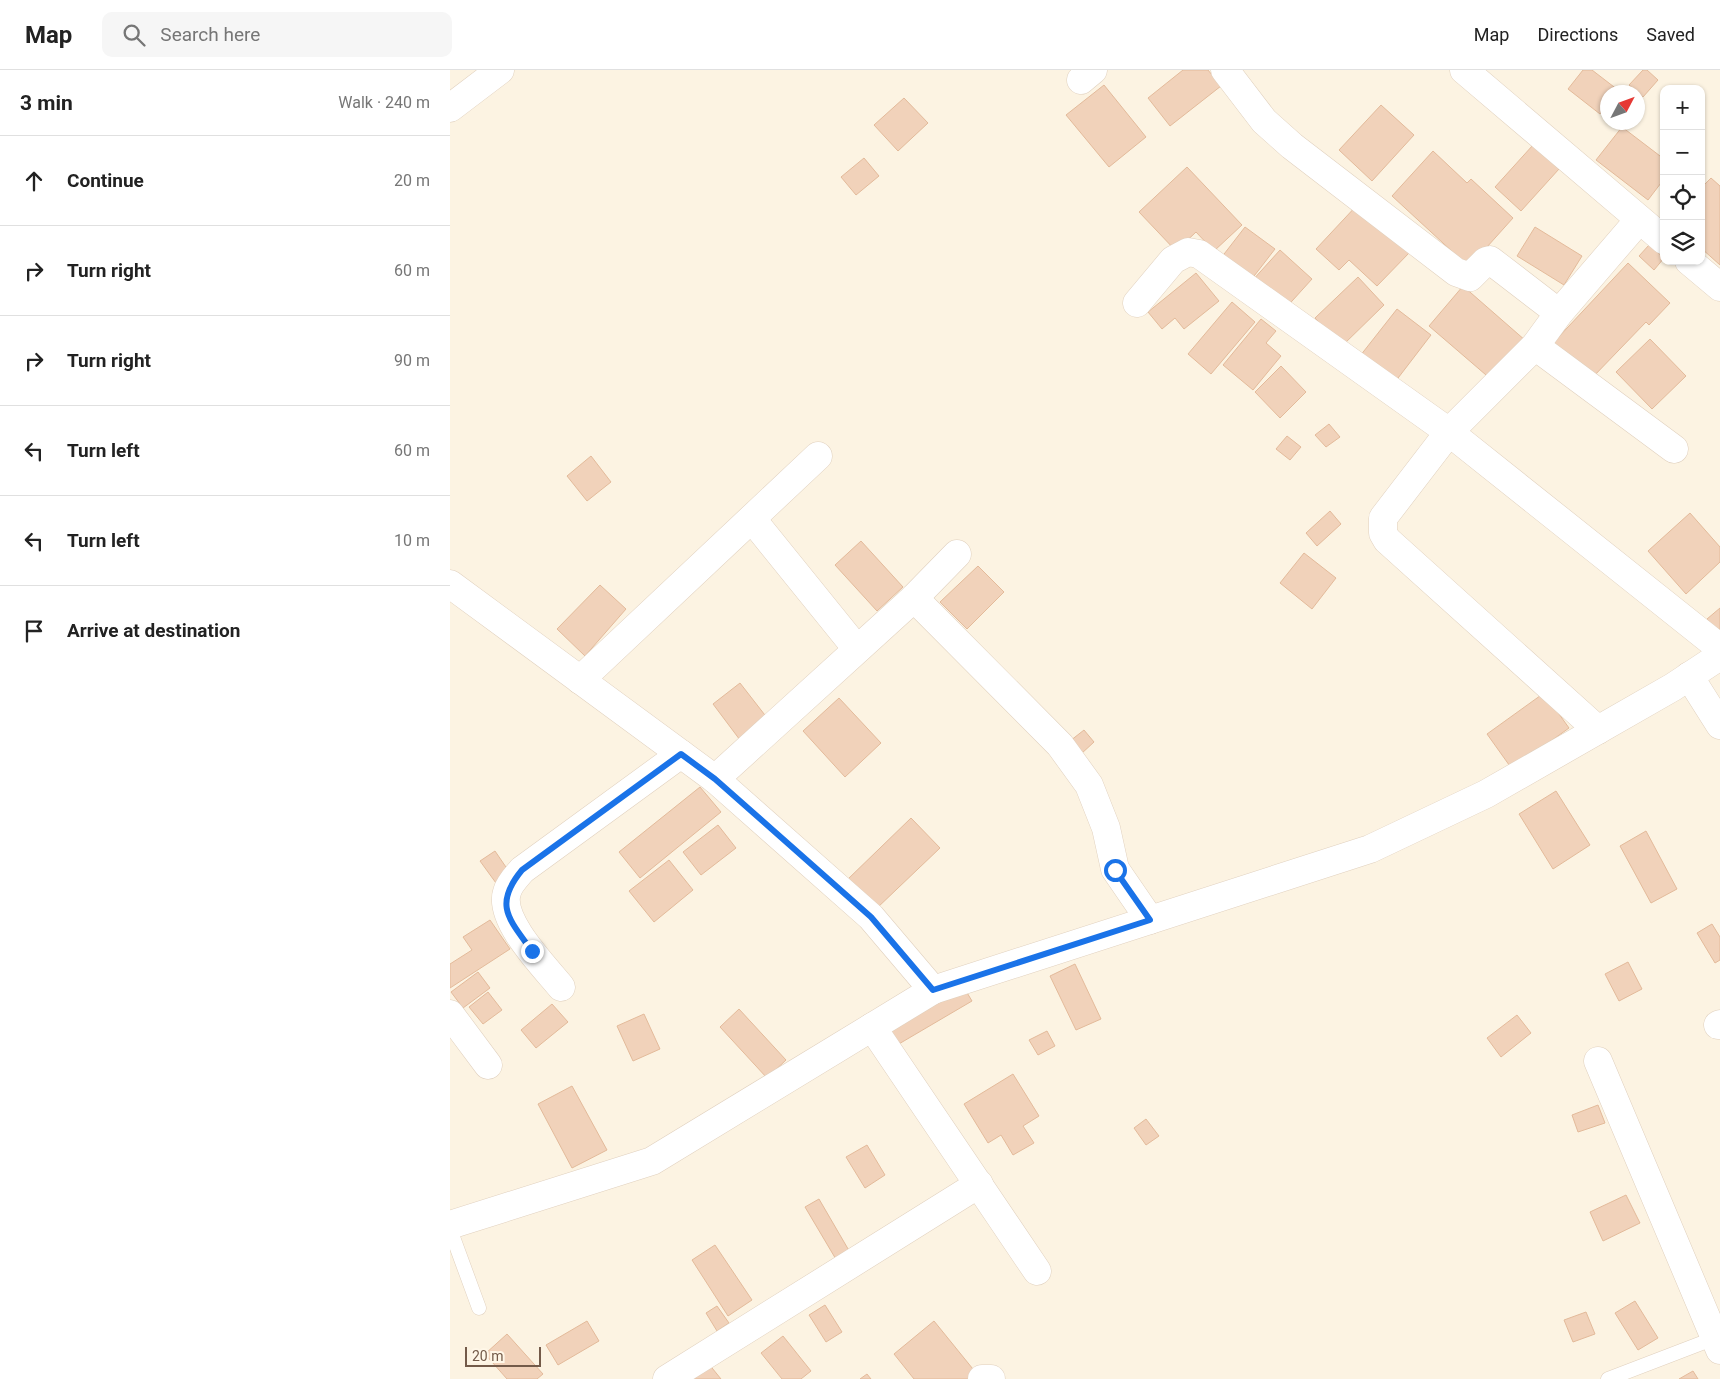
<!DOCTYPE html>
<meta charset="utf-8">
<style>
body{margin:0;font-family:Roboto,sans-serif;background:#f6f6f6;color:#222}
.controls{position:absolute;right:15px;top:15px;display:grid;overflow:hidden;border-radius:10px;box-shadow:0 1px 4px #0004}
.controls button{width:45px;height:45px;display:grid;place-items:center;padding:0;border:0;border-bottom:1px solid #e0e0e0;background:#fff;color:#222;font:25px sans-serif}
.compass{position:absolute;left:1150px;top:15px;width:45px;height:45px;border-radius:50%;background:#fff;box-shadow:0 1px 4px #0004;rotate:49deg}
.scale{position:absolute;left:15px;bottom:12px;width:76px;box-sizing:border-box;padding-left:5px;border:2px solid #735a49;border-top:0;font-size:14px;line-height:18px;white-space:nowrap;color:#735a49;-webkit-text-stroke:4px #fff7e8;paint-order:stroke}
.stop{position:absolute;width:15px;height:15px;margin:-11px;border:4px solid #1a73e8;border-radius:50%;background:#fff}
.stop.end{background:#1a73e8;border-color:#fff;box-shadow:0 1px 5px #0008}
.list{margin:0;padding:0;list-style:none}
h2{display:flex;justify-content:space-between;align-items:center;height:65px;margin:0;padding:0 20px;font-size:21px}
h2 small{font-size:16px;font-weight:400;color:#767676}
.list li{display:grid;grid-template-columns:32px 1fr auto;gap:15px;align-items:center;box-sizing:border-box;height:90px;padding:0 20px;border-top:1px solid #e0e0e0}
.list b{display:block;font-size:19px;white-space:nowrap}
.list em{font-size:16px;font-style:normal;color:#767676}
.icon{flex:none;width:28px;height:28px;fill:none;stroke:currentColor;stroke-width:2;stroke-linecap:round;stroke-linejoin:round}
.map{position:relative;flex:none;width:1270px;height:1309px;overflow:hidden}
header{display:flex;align-items:center;gap:30px;box-sizing:border-box;height:70px;padding:0 25px;background:#fff;border-bottom:1px solid #e0e0e0}
header strong{font-size:24px}
nav{display:flex;gap:28px;margin-inline-start:auto;font-size:18px}
.search{width:350px;height:45px;background:#f6f6f6;display:flex;align-items:center;gap:12px;box-sizing:border-box;padding:0 18px;border-radius:10px;color:#767676;font-size:19px}
main{display:flex}
aside{flex:1;background:#fff}
.map>svg:first-child{display:block}
</style>
<header>
<strong>Map</strong>
<div class="search"><svg class="icon" aria-label="search" viewBox="0 0 24 24"><circle cx="10" cy="10" r="6"/><path d="M15 15l6 6"/></svg>Search here</div>
<nav><a>Map</a><a>Directions</a><a>Saved</a></nav>
</header>
<main>
<aside>
<h2>3 min<small>Walk · 240 m</small></h2>
<ul class="list">
<li><svg class="icon" aria-label="ahead" viewBox="0 0 24 24"><path d="M12 20V5M6 11l6-6 6 6"/></svg><div><b>Continue</b></div><em>20 m</em></li>
<li><svg class="icon" aria-label="right" viewBox="0 0 24 24"><path d="M7 20v-9h11M14 6l5 5-5 5"/></svg><div><b>Turn right</b></div><em>60 m</em></li>
<li><svg class="icon" aria-label="right" viewBox="0 0 24 24"><path d="M7 20v-9h11M14 6l5 5-5 5"/></svg><div><b>Turn right</b></div><em>90 m</em></li>
<li><svg class="icon" aria-label="left" viewBox="0 0 24 24"><path d="M17 20v-9H6M10 6l-5 5 5 5"/></svg><div><b>Turn left</b></div><em>60 m</em></li>
<li><svg class="icon" aria-label="left" viewBox="0 0 24 24"><path d="M17 20v-9H6M10 6l-5 5 5 5"/></svg><div><b>Turn left</b></div><em>10 m</em></li>
<li><svg class="icon" aria-label="arrive" viewBox="0 0 24 24"><path d="M6 21V4h12l-3 4 3 4H6"/></svg><div><b>Arrive at destination</b></div></li>
</ul>
</aside>
<div class="map">
<svg width="1270" height="1309" viewBox="0 0 1270 1309">
<rect width="100%" height="100%" fill="#fcf3e2"/>
<g fill="#f1d2ba" stroke="#e3ba9a">
<path d="M733 0H758L771 16 720 56 698 28Z"/>
<path d="M1133 0H1142L1168 20 1158 22V34L1150 44 1118 19Z"/>
<path d="M1193 0H1197L1208 10 1193 27 1179 15Z"/>
<path d="M654 15 696 67 659 97 616 45Z"/>
<path d="M454 28 478 53 448 81 424 55Z"/>
<path d="M931 35 964 65 922 111 889 80Z"/>
<path d="M1172 57 1214 89V109L1198 130 1146 90Z"/>
<path d="M1083 75 1109 99 1071 141 1045 117Z"/>
<path d="M983 81 1017 113 1021 109 1063 148 1019 197 942 126Z"/>
<path d="M414 88 429 106 406 125 391 107Z"/>
<path d="M737 97 792 155 764 181 746 162 726 181 689 142Z"/>
<path d="M1261 108 1270 116V195L1251 178V118Z"/>
<path d="M909 133 960 182 927 216 899 190 889 200 866 179Z"/>
<path d="M795 157 825 179 801 210 771 188Z"/>
<path d="M1085 157 1132 186 1114 215 1067 186Z"/>
<path d="M1199 175 1214 188 1204 200 1189 186Z"/>
<path d="M830 180 862 209 833 241 801 212Z"/>
<path d="M1178 193 1220 233 1199 255 1196 252 1141 309 1103 273Z"/>
<path d="M746 203 769 231 734 259 725 248 712 259 698 242Z"/>
<path d="M908 207 934 235 892 276 865 248Z"/>
<path d="M1013 216 1076 271 1043 311 979 256Z"/>
<path d="M782 232 805 252 761 304 738 284Z"/>
<path d="M947 239 981 265 945 312 910 286Z"/>
<path d="M811 249 826 261 816 273 831 286 803 320 773 295Z"/>
<path d="M1200 269 1236 306 1202 339 1166 302Z"/>
<path d="M831 296 856 322 830 348 805 322Z"/>
<path d="M879 354 890 367 876 377 865 365Z"/>
<path d="M837 366 851 377 840 390 826 379Z"/>
<path d="M141 386 161 412 137 431 117 406Z"/>
<path d="M880 441 891 454 867 476 856 463Z"/>
<path d="M1240 443 1270 477V492L1236 524 1198 481Z"/>
<path d="M411 471 453 517 427 541 385 495Z"/>
<path d="M854 483 886 508 862 539 830 513Z"/>
<path d="M528 496 554 522 517 559 490 532Z"/>
<path d="M150 515 176 539 135 586 107 559Z"/>
<path d="M1270 538V565L1257 549Z"/>
<path d="M290 613 318 649 290 670 263 634Z"/>
<path d="M1094 623 1119 658 1062 699 1037 664Z"/>
<path d="M389 628 431 673 395 707 353 661Z"/>
<path d="M634 660 644 672 631 684 620 671Z"/>
<path d="M250 717 271 742 190 808 169 782Z"/>
<path d="M1106 721 1140 775 1103 799 1069 744Z"/>
<path d="M461 748 490 778 426 839 397 810Z"/>
<path d="M268 755 286 778 251 805 233 782Z"/>
<path d="M1196 761 1227 819 1201 833 1170 776Z"/>
<path d="M45 781 60 803 46 813 30 791Z"/>
<path d="M219 790 243 820 204 852 179 821Z"/>
<path d="M40 850 60 879 0 918V894L22 880 13 867Z"/>
<path d="M1262 854 1270 867V890L1265 893 1247 863Z"/>
<path d="M1178 892 1192 919 1169 931 1155 904Z"/>
<path d="M625 894 651 949 626 960 600 906Z"/>
<path d="M28 902 40 918 13 938 1 922Z"/>
<path d="M513 916 522 931 442 978 434 964Z"/>
<path d="M38 922 52 940 33 954 19 937Z"/>
<path d="M102 934 118 952 86 978 71 960Z"/>
<path d="M289 939 336 990 317 1008 270 957Z"/>
<path d="M194 944 210 979 183 991 167 956Z"/>
<path d="M1067 945 1081 963 1051 987 1037 968Z"/>
<path d="M597 961 605 976 588 985 579 970Z"/>
<path d="M563 1004 589 1046 573 1056 584 1073 563 1085 551 1065 538 1073 514 1034Z"/>
<path d="M122 1016 157 1080 122 1098 88 1034Z"/>
<path d="M1148 1035 1155 1053 1128 1062 1122 1045Z"/>
<path d="M696 1049 709 1066 696 1075 684 1058Z"/>
<path d="M417 1075 435 1105 415 1118 396 1087Z"/>
<path d="M1176 1125 1190 1153 1153 1171 1140 1142Z"/>
<path d="M369 1129 401 1184 387 1191 355 1137Z"/>
<path d="M265 1175 302 1230 278 1246 242 1190Z"/>
<path d="M1185 1231 1208 1268 1188 1280 1165 1243Z"/>
<path d="M375 1235 392 1262 376 1272 359 1245Z"/>
<path d="M267 1236 279 1253 267 1261 256 1243Z"/>
<path d="M1136 1242 1145 1264 1123 1272 1114 1250Z"/>
<path d="M137 1251 149 1271 108 1295 96 1275Z"/>
<path d="M484 1251 527 1304 520 1309H464L444 1284Z"/>
<path d="M57 1264 93 1304 87 1309H57L35 1284Z"/>
<path d="M333 1266 361 1301 351 1309H332L311 1283Z"/>
<path d="M258 1293 271 1309H238Z"/>
<path d="M1243 1301 1248 1309H1229Z"/>
<path d="M417 1304 421 1309H410Z"/>
</g>
<g fill="none" stroke-linecap="round" stroke-linejoin="round">
<g stroke="#e0d0be" stroke-width="15">
<g id="lane">
<path d="M0 1159 29 1238"/>
<path d="M1158 1309 1265 1268"/>
</g>
</g>
<g stroke="#e0d0be" stroke-width="29">
<g id="street">
<path d="M775 0 814 51 842 76 1006 202 1020 207 1036 191 1040 190 1109 243"/>
<path d="M1014 0 1214 170"/>
<path d="M631 10 643 0"/>
<path d="M0 38 50 0"/>
<path d="M1239 191 1270 217"/>
<path d="M687 233 723 190 738 182 749 184 999 362 1270 578"/>
<path d="M1085 276 1224 379"/>
<path d="M302 449 407 579"/>
<path d="M0 514 265 709 421 847 483 920"/>
<path d="M464 528 610 675 639 715 656 758 665 799 700 850"/>
<path d="M1239 606 1270 655"/>
<path d="M130 610 368 386"/>
<path d="M1148 660 937 470 933 463V448L999 362 1085 276 1109 243 1189 150"/>
<path d="M265 709 464 528 507 484"/>
<path d="M111 917C94 896 48 850 57 822 59 814 67 806 72 800L231 684"/>
<path d="M0 944 38 995"/>
<path d="M1268 955 1270 954"/>
<path d="M422 957 587 1201"/>
<path d="M1148 991 1270 1280"/>
<path d="M0 1155 202 1091 483 920 920 779 1036 724 1223 617 1270 586"/>
<path d="M217 1309 529 1114"/>
<path d="M532 1309H541"/>
</g>
</g>
<use href="#lane" stroke="#fff" stroke-width="14"/>
<use href="#street" stroke="#fff" stroke-width="28"/>
</g>
<g fill="none" stroke-linecap="round" stroke-linejoin="round">
<path stroke="#1a73e8" stroke-width="6" d="M82 881C59 849 43 835 72 800L231 684 265 709 421 847 483 920 700 850 665 800"/>
</g>
</svg>
<div class="controls">
<button>+</button>
<button>−</button>
<button><svg class="icon" aria-label="locate" viewBox="0 0 24 24"><circle cx="12" cy="12" r="6"/><path d="M12 2v4M12 18v4M2 12h4M18 12h4"/></svg></button>
<button><svg class="icon" aria-label="layers" viewBox="0 0 24 24"><path d="M12 4l9 5-9 5-9-5zM3 14l9 5 9-5"/></svg></button>
</div>
<svg class="compass" viewBox="-18 -18 36 36"><path d="M0-13l5 13h-10z" fill="#e53935"/><path d="M0 13l5-13h-10z" fill="#767676"/></svg>
<div class="scale">20 m</div>
<div class="stop" style="left:665px;top:800px"></div>
<div class="stop end" style="left:82px;top:881px"></div>
</div>
</main>
